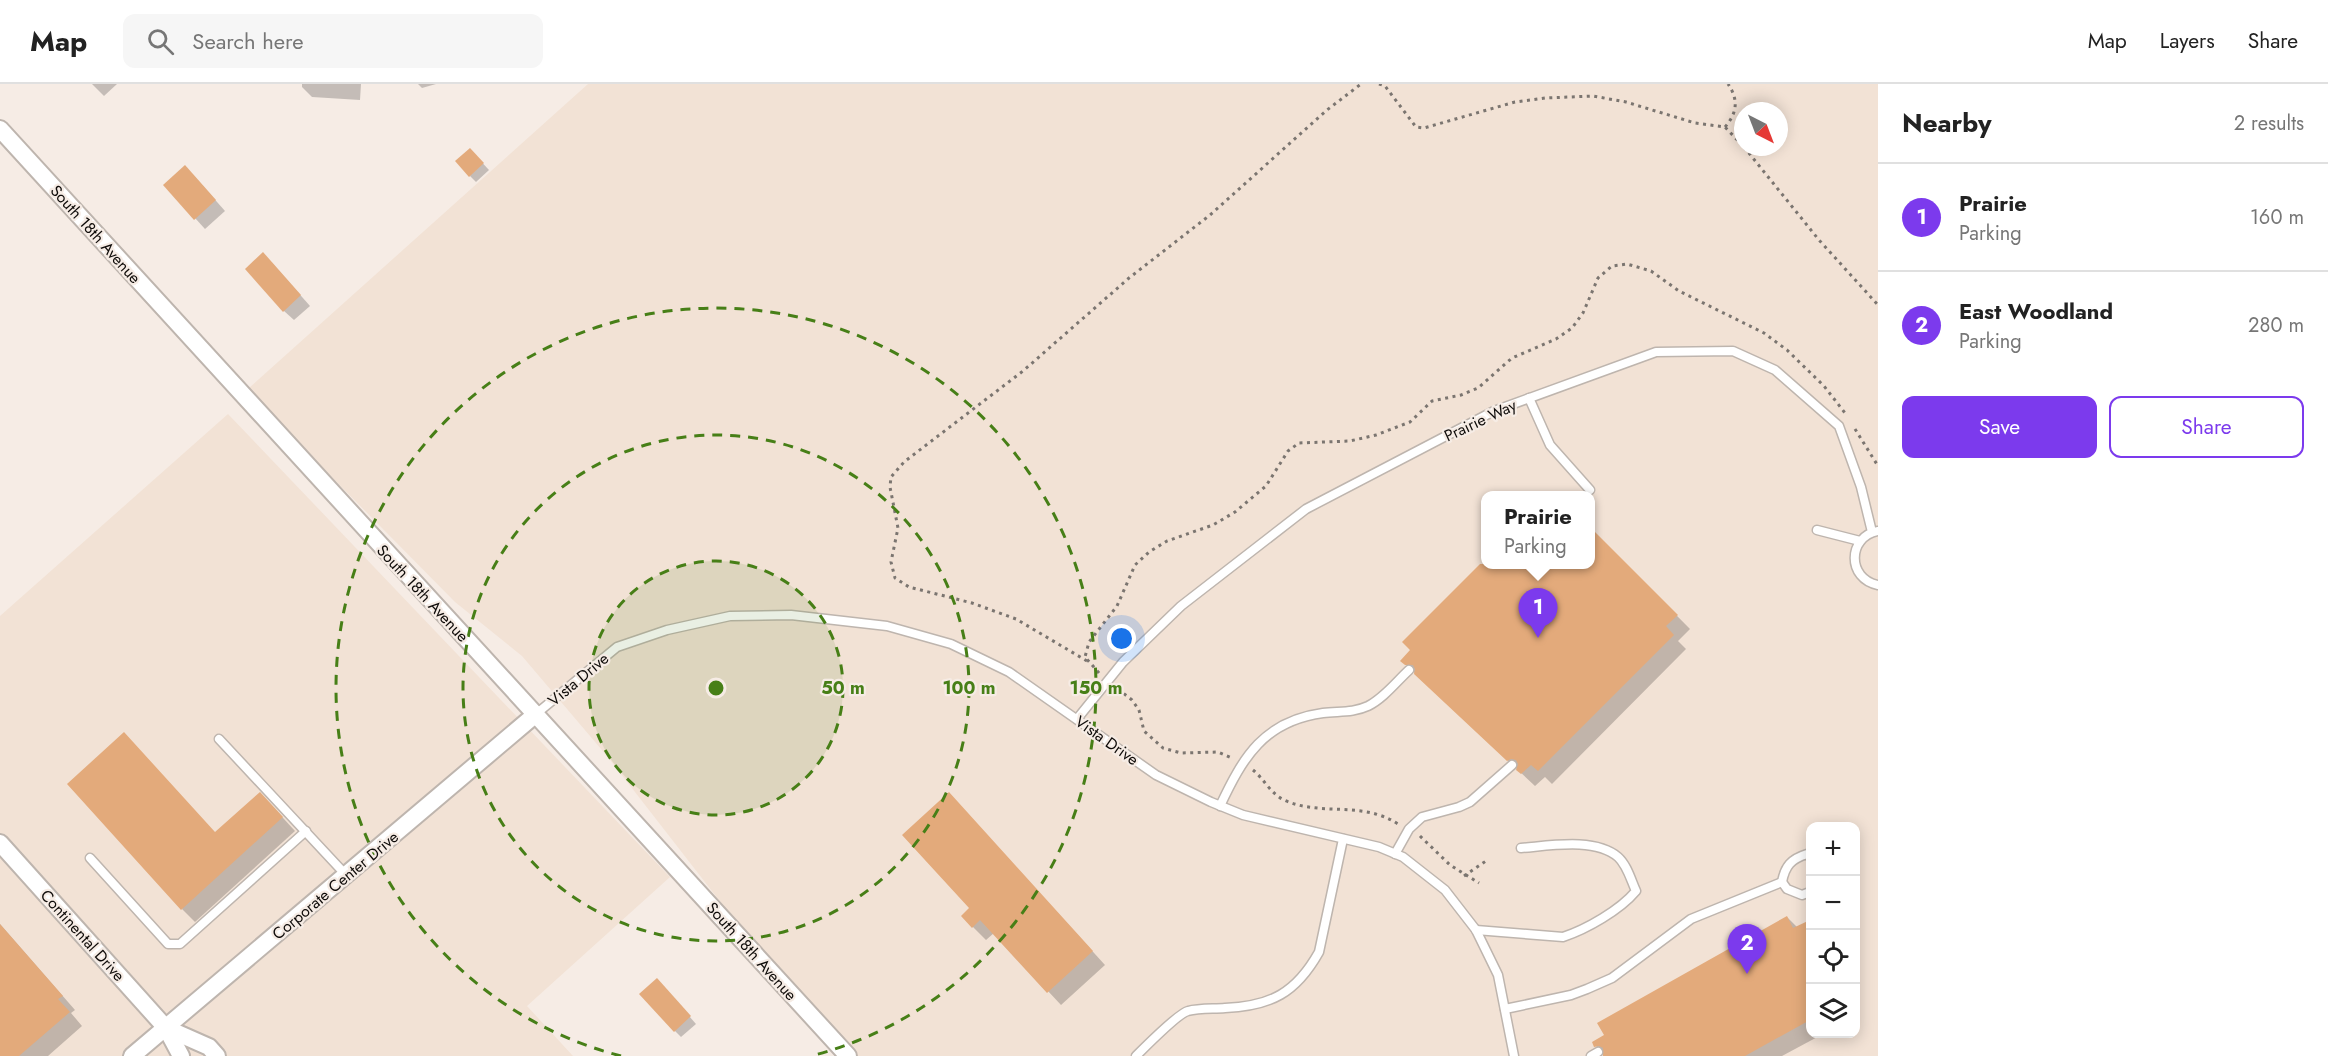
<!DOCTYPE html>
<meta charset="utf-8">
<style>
body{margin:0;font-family:Jost,sans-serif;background:#f6f6f6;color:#222}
.controls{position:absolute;right:18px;bottom:18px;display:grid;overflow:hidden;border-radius:12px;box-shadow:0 3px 15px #0003}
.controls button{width:54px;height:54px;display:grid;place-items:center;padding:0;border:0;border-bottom:2px solid #e0e0e0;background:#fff;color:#222;font:30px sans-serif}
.compass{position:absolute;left:1734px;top:18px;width:54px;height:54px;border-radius:50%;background:#fff;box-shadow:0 3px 15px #0003;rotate:138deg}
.you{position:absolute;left:1122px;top:555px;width:21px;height:21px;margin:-15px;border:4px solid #fff;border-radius:50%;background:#1a73e8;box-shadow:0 0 0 9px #1a73e833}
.badge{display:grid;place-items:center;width:39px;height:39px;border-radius:50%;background:#7c3aed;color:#fff;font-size:20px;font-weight:700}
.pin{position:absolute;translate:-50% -50px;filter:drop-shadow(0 2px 3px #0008)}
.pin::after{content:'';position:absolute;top:32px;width:21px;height:18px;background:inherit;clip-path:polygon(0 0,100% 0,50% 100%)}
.popup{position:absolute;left:1481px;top:407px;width:114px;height:78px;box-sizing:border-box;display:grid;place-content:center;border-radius:12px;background:#fff;filter:drop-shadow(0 2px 4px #0005);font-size:20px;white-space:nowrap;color:#767676}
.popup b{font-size:22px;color:#222}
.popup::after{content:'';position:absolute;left:50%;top:100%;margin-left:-12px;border:12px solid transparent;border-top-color:#fff}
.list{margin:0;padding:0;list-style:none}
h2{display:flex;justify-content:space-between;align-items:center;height:78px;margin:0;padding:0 24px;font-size:26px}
h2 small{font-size:20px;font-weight:400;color:#767676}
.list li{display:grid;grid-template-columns:39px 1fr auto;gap:18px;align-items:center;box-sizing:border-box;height:108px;padding:0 24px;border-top:2px solid #e0e0e0}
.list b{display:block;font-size:22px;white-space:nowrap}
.list p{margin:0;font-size:20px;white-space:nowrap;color:#767676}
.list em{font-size:20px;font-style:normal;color:#767676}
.actions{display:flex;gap:12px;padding:18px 24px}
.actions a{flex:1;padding:14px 0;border:2px solid #7c3aed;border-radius:12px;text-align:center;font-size:21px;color:#7c3aed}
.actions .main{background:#7c3aed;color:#fff}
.icon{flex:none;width:33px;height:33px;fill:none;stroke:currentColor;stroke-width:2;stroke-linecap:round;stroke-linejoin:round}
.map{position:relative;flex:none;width:1878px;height:972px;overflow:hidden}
header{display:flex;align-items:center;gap:36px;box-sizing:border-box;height:84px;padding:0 30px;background:#fff;border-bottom:2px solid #e0e0e0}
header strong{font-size:28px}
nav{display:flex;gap:33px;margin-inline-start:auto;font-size:21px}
.search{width:420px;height:54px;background:#f6f6f6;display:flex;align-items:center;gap:15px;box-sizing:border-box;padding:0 21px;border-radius:12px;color:#767676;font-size:22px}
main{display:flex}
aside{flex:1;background:#fff}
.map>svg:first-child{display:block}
</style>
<header>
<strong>Map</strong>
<div class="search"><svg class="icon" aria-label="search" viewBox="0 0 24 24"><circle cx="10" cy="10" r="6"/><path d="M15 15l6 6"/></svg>Search here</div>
<nav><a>Map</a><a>Layers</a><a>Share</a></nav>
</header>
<main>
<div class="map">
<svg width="1878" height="972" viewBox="0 0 1878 972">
<rect width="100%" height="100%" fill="#f6ece5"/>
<g fill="#f2e2d5" fill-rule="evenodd">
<path d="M588 0H1878V972H858L729 829 607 672 522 572 455 518 303 364 249 304ZM1743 27H1779V63H1743ZM1486 412H1590V480H1486ZM1810 742H1856V950H1810Z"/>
<path d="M228 330 670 793 527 922 573 972H0V532Z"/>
</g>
<g fill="#0003">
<path d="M92 0H117L104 12Z"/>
<path d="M302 0H361L360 16 312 13 302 3Z"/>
<path d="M418 0H436L422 4Z"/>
<path d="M476 72 489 86 476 98 470 92Z"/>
<path d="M195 93 225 127 205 145 165 101Z"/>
<path d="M273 180 310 222 294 236 284 227Z"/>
<path d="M1590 444 1690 545 1678 557 1686 565 1552 700 1545 693 1535 702 1402 577 1411 567 1404 558 1486 477V480H1590Z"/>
<path d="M273 723 295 747 195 838 182 825 215 750Z"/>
<path d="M962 724 1105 881 1061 921 994 849 986 856 973 843Z"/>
<path d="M1787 833 1797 843 1807 839 1810 843V950H1823L1782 972H1605L1596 962Z"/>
<path d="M0 840 75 926 71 929 82 942 48 972H0Z"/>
<path d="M663 902 696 940 681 953 675 947Z"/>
</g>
<g fill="#e3aa7b">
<path d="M470 64 484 79 469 93 455 77Z"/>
<path d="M185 81 216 116 194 136 163 101Z"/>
<path d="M263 168 301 211 283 228 245 185Z"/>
<path d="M1590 443 1678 531 1666 542 1674 551 1538 687 1531 681 1521 690 1516 686 1518 680 1516 676 1511 675 1507 677 1414 590 1415 585 1413 581H1405L1400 577 1410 566 1402 558 1480 480H1590Z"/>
<path d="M124 648 215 748 260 708 283 733 181 826 67 700Z"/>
<path d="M949 708 1093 867 1047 909 980 836 972 844 961 832 969 824 902 751Z"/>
<path d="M1787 832 1793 844 1810 836V936L1745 972H1603V964L1599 962 1594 963 1592 958 1604 951 1597 939Z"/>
<path d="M0 840 63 912 58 915 70 928 19 972H0Z"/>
<path d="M657 894 691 932 674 948 639 910Z"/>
</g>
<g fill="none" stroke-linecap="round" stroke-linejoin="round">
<g stroke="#beb5ae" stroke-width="11">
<g id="service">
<path d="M1529 314 1550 361 1590 406"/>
<path d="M1817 446 1860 457"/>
<path d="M1878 447C1847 453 1847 495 1878 501"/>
<path d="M536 630 617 563 667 546 730 532 791 531 887 542 951 560 1009 588 1156 691 1211 718 1243 731 1379 763 1403 773 1445 806 1476 846 1498 891 1514 972"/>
<path d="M1077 635 1123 578 1181 522 1306 425 1494 327 1656 268 1733 267 1775 286 1839 342 1861 403 1872 448"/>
<path d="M219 655 346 791"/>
<path d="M1220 722C1243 673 1264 637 1323 629 1339 627 1353 629 1368 622 1384 614 1396 598 1409 586"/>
<path d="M1395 770 1409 745 1422 733 1459 723 1470 718 1512 681"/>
<path d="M90 774 168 860H180L306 747"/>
<path d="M1782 798C1785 782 1791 775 1807 770L1810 773"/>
<path d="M1782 798 1787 805 1802 811 1810 808"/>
<path d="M1476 846 1563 853C1587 845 1620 826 1636 807 1631 796 1627 781 1618 773 1595 753 1548 762 1521 764"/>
<path d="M1505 925 1571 911 1587 905 1612 894 1691 835 1782 798"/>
<path d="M1136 972C1145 963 1179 929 1188 927 1199 924 1214 925 1225 924 1271 922 1296 909 1319 868L1343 755"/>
<path d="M1591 972 1598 968"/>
</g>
</g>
<g stroke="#beb5ae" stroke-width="20">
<g id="minor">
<path d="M0 45C282 354 566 662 848 972"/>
<path d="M0 759 166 944 181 972"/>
<path d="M166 944 209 963 217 972"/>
<path d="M132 972 536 630"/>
</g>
</g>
<g stroke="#7b7570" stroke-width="3" stroke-dasharray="3 4.5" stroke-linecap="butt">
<path d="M1379 0 1385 2 1416 43 1424 44 1515 18 1545 14 1593 12 1626 18 1695 39 1725 43 1743 62"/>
<path d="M1725 43C1737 29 1739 16 1728 0"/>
<path d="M1744 63 1819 156 1878 221"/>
<path d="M1855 345 1878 382"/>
<path d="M1087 577 1016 535 972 519 909 503 895 494 891 478 898 444 890 403 891 393 904 378 1023 287 1129 194 1210 131 1327 26 1361 0"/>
<path d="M1099 589 1085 573 1089 558 1117 522 1135 481 1149 468 1167 457 1213 441 1235 428 1266 402 1288 367 1299 359 1350 357 1376 351 1410 338 1432 317 1461 311 1478 304 1512 274 1556 255 1572 244 1583 229 1598 194 1612 182 1627 180 1651 187 1679 207 1764 249 1787 266 1824 302 1845 329"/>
<path d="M1118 605 1132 616 1139 626 1144 647 1163 664 1181 669 1218 668 1232 674"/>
<path d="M1253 686C1264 695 1271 710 1284 716 1321 733 1361 716 1398 740"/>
<path d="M1420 752 1450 781 1479 799"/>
<path d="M1464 792 1486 777"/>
</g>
<use href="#service" stroke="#fff" stroke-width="8"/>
<use href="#minor" stroke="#fff" stroke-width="16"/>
</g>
<circle cx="716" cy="604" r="127" fill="#477f17" fill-opacity=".12"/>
<g fill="none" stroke="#477f17" stroke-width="3" stroke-dasharray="10 8">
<circle cx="716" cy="604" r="127"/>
<circle cx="716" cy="604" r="253"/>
<path d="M621 972A380 380 0 1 1 811 972"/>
</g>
<g text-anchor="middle" stroke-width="4.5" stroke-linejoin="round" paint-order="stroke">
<g font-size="16" fill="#0e0b09" stroke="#f6ece5">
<text transform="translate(96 150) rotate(48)" y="6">South 18th Avenue</text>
<text transform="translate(1480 336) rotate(-25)" y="6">Prairie Way</text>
<text transform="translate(423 509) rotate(47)" y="6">South 18th Avenue</text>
<text transform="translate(578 595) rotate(-40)" y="6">Vista Drive</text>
<text transform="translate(1107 656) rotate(35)" y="6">Vista Drive</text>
<text transform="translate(335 801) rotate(-40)" y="6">Corporate Center Drive</text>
<text transform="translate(83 851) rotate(48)" y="6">Continental Drive</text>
<text transform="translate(752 867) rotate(48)" y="6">South 18th Avenue</text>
</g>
</g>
<circle cx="716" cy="604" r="9" fill="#477f17" stroke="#f6ece5" stroke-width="3"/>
<g font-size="18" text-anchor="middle" font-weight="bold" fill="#477f17" stroke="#f6ece5" stroke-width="4.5" stroke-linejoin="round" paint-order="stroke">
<text x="843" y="610">50 m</text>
<text x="969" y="610">100 m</text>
<text x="1096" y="610">150 m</text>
</g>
</svg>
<div class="controls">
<button>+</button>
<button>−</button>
<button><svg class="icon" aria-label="locate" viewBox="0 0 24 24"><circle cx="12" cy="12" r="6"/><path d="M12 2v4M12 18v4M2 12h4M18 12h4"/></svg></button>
<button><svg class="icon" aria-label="layers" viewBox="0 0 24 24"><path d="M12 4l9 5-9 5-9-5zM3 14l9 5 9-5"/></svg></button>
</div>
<svg class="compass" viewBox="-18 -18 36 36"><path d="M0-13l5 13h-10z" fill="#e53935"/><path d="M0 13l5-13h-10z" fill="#767676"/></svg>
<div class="you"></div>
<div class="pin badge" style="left:1538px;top:554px">1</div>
<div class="popup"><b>Prairie</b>Parking</div>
<div class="pin badge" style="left:1747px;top:890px">2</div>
</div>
<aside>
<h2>Nearby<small>2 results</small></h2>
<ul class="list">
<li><span class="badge">1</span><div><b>Prairie</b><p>Parking</p></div><em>160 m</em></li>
<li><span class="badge">2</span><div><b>East Woodland</b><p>Parking</p></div><em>280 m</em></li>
</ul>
<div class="actions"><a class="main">Save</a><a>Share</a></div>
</aside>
</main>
